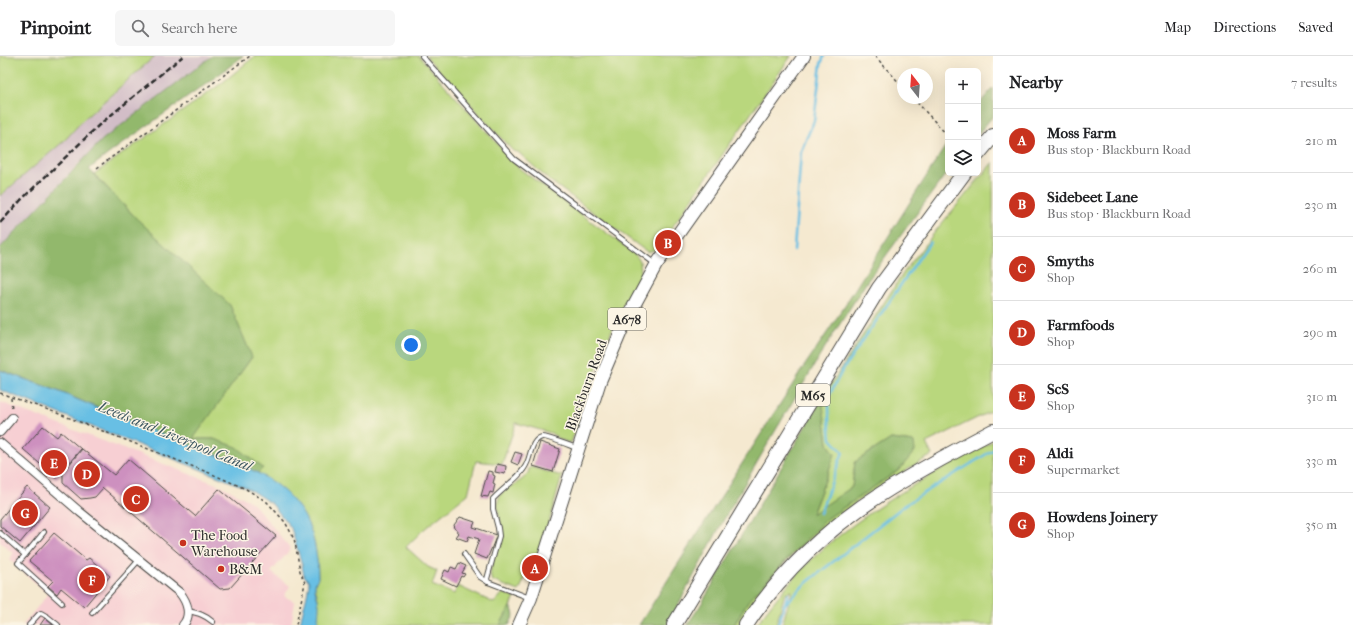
<!DOCTYPE html>
<meta charset="utf-8">
<style>
body{margin:0;font-family:"IM FELL French Canon",serif;background:#f6f6f6;color:#202124}
.controls{position:absolute;right:12px;top:12px;display:grid;overflow:hidden;border-radius:6px;box-shadow:0 4px 16px #0002}
.controls button{width:36px;height:36px;display:grid;place-items:center;padding:0;border:0;border-bottom:1px solid #e0e0e0;background:#fff;color:#202124;font:20px sans-serif}
.compass{position:absolute;left:897px;top:12px;width:36px;height:36px;border-radius:50%;background:#fff;box-shadow:0 4px 16px #0002;rotate:343deg}
.you{position:absolute;left:411px;top:289px;width:14px;height:14px;margin:-10px;border:3px solid #fff;border-radius:50%;background:#1a73e8;box-shadow:0 0 0 6px #1a73e833}
.badge{display:grid;place-items:center;width:26px;height:26px;border-radius:50%;background:#c8321e;color:#fff;font-size:13px;font-weight:700}
.pin{position:absolute;translate:-50% -50%;border:2px solid #fff;box-shadow:0 1px 4px #0006}
.list{margin:0;padding:0;list-style:none}
h2{display:flex;justify-content:space-between;align-items:center;height:52px;margin:0;padding:0 16px;font-size:17px}
h2 small{font-size:13px;font-weight:400;color:#757577}
.list li{display:grid;grid-template-columns:26px 1fr auto;gap:12px;align-items:center;box-sizing:border-box;height:64px;padding:0 16px;border-top:1px solid #e0e0e0}
.list b{display:block;font-size:15px;white-space:nowrap}
.list p{margin:0;font-size:13px;white-space:nowrap;color:#757577}
.list em{font-size:13px;font-style:normal;color:#757577}
.icon{flex:none;width:22px;height:22px;fill:none;stroke:currentColor;stroke-width:2;stroke-linecap:round;stroke-linejoin:round}
.map{position:relative;flex:none;width:993px;height:569px;overflow:hidden}
header{display:flex;align-items:center;gap:24px;box-sizing:border-box;height:56px;padding:0 20px;background:#fff;border-bottom:1px solid #e0e0e0}
header strong{font-size:19px}
nav{display:flex;gap:22px;margin-inline-start:auto;font-size:14px}
.search{width:280px;height:36px;background:#f6f6f6;display:flex;align-items:center;gap:10px;box-sizing:border-box;padding:0 14px;border-radius:6px;color:#757577;font-size:15px}
main{display:flex}
aside{flex:1;background:#fff}
.map>svg:first-child{display:block}
</style>
<header>
<strong>Pinpoint</strong>
<div class="search"><svg class="icon" aria-label="search" viewBox="0 0 24 24"><circle cx="10" cy="10" r="6"/><path d="M15 15l6 6"/></svg>Search here</div>
<nav><a>Map</a><a>Directions</a><a>Saved</a></nav>
</header>
<main>
<div class="map">
<svg width="993" height="569" viewBox="0 0 993 569">
<rect width="100%" height="100%" fill="#fcf5e5"/>
<filter id="ink" filterUnits="userSpaceOnUse"><feTurbulence type="fractalNoise" baseFrequency=".025" numOctaves="2"/><feDisplacementMap in="SourceGraphic" scale="8" xChannelSelector="R" yChannelSelector="G"/><feConvolveMatrix kernelMatrix="1 2 1 2 8 2 1 2 1" color-interpolation-filters="sRGB"/></filter>
<filter id="wash" filterUnits="userSpaceOnUse"><feTurbulence type="fractalNoise" baseFrequency=".012" numOctaves="4" result="noise"/><feDisplacementMap in="SourceGraphic" scale="16" xChannelSelector="R" yChannelSelector="G"/><feGaussianBlur stdDeviation="0.9" result="paint"/><feColorMatrix in="noise" values="0 0 0 0 0 0 0 0 0 0 0 0 0 0 0 0 0 1.4 0 .05"/><feComposite in="paint" operator="in"/></filter>
<g filter="url(#wash)">
<rect width="100%" height="100%" fill="#f5e9d0"/>
<path fill="#f7cfd3" d="M0 346 224 431 253 447 291 493 271 516 290 530 284 540 295 546 291 569H23L48 538 10 504 13 497 0 486Z"/>
<path fill="#d2bdc7" d="M155 0H235L79 107 0 192V140L65 84 83 64Z"/>
<g fill="#b9d77d" stroke="#728154">
<path d="M0 0H155L83 64 65 84 0 140Z"/>
<path d="M255 0H419L520 113 634 197 640 205 641 217 617 261 588 335 571 387 561 384 551 377 516 367 502 408 476 405 468 438 423 474 406 491 428 511 437 515 432 529 454 538 458 530 494 547 503 537 515 542 500 569H317C319 561 319 551 318 543 317 535 312 529 318 522 317 471 301 443 258 417L263 412 214 383H192L252 301 136 162 94 118 222 27Z"/>
<path d="M426 0H791L657 193 648 196 643 193 549 124 518 96 513 95 477 56 453 27 441 17Z"/>
<path d="M993 106V354L926 387 932 399C903 416 874 433 847 453 804 483 765 524 738 569H734L748 545 790 500 828 462 899 414 914 386 891 383 855 406 852 431 812 459 835 398 828 388 822 342 904 216 938 172Z"/>
<path d="M993 385V569H782L792 535 785 537 776 569H756C776 542 797 516 822 494 874 449 933 417 993 385Z"/>
<path d="M531 411 562 420 551 459 541 488 519 535 493 525 491 523C488 507 500 491 501 475 502 463 493 449 501 438 508 428 522 429 529 415L528 414Z"/>
</g>
<g fill="#92b86c" stroke="#5e724c">
<path d="M212 0H243C193 40 139 73 89 113L136 162 230 249 252 301 193 383H214L237 391 263 412 258 417 227 403 124 363 58 335 0 314V192L102 84Z"/>
<path d="M993 32V60L978 78V49Z"/>
<path d="M948 86V115L866 227 824 293 777 372 722 467 669 566 667 569H639L803 312 831 271Z"/>
<path d="M822 342 828 388 835 398 812 458 852 431 855 406 891 383 914 386 915 395 899 414 828 462 790 500 748 545 734 569H687L700 550Z"/>
<path d="M511 549 514 559 509 569H500Z"/>
</g>
<path fill="#67bfe4" stroke="#497588" d="M0 314C20 322 40 328 60 336 88 348 116 360 144 371 162 378 179 385 197 392 232 405 272 417 296 448 313 468 318 497 318 522 311 530 318 540 319 549 319 556 318 563 317 569H300C302 554 308 540 309 525L304 520 302 509 291 472 272 448 247 432 0 334Z"/>
<g fill="none" stroke-linecap="round" stroke-linejoin="round">
<g stroke="#67bfe4" stroke-width="2.5">
<path d="M794 194 801 95 814 65 821 8 824 0"/>
<path d="M829 340 842 315 930 186"/>
<path d="M820 457 843 396 831 383 829 364V330"/>
<path d="M784 549 805 528 905 449 993 394"/>
<path d="M778 569 788 538"/>
</g>
</g>
<g id="blocks">
<g fill="#cd90bf">
<path d="M43 370 57 381 61 376 81 393 56 422 23 393Z"/>
<path d="M540 386 560 393 553 416 533 410Z"/>
<path d="M82 393 114 419 128 403 195 460 219 433 276 480 230 532 220 533 103 432 95 441 90 442 81 443 63 427V416Z"/>
<path d="M515 396 522 398 518 409 511 406Z"/>
<path d="M497 408 506 410 505 418 495 416Z"/>
<path d="M488 415 493 416V419L495 420 493 427 495 428 493 437 490 436 488 441 481 440Z"/>
<path d="M27 431 50 451 20 487 0 470V463Z"/>
<path d="M460 461 475 466 473 471 497 479 487 503 474 498 479 483 469 480 467 485 456 481 459 477 455 472 454 469Z"/>
<path d="M54 477 86 504 89 502 110 520 84 551 61 532 57 538 48 530 53 525 29 505Z"/>
<path d="M459 507 466 510 462 517 465 518 463 521 461 520 456 530 441 523 445 514 449 516 451 511 456 513Z"/>
<path d="M45 562 53 569H40Z"/>
</g>
</g>
</g>
<g filter="url(#ink)">
<use href="#blocks" fill-opacity="0" stroke="#494844" stroke-width="1"/>
<g fill="none" stroke-linecap="round" stroke-linejoin="round">
<g stroke="#494844" stroke-width="6">
<g id="service">
<path d="M422 0 514 103 654 207"/>
<path d="M0 477 25 499 44 476"/>
<path d="M464 498 480 521 488 526"/>
<path d="M25 499 18 507 62 547"/>
<path d="M530 542 488 526 487 523 499 480 498 472 493 453V443C503 432 522 420 527 407 531 399 531 384 542 381 546 380 571 390 577 392"/>
<path d="M188 555C198 557 205 559 213 566"/>
<path d="M92 557 139 504"/>
<path d="M29 569 39 558 41 557 48 561 58 569"/>
</g>
</g>
<g stroke="#494844" stroke-width="10">
<g id="minor">
<path d="M0 376 12 362"/>
<path d="M0 387 80 456 180 537C187 546 192 559 183 569"/>
</g>
</g>
<g stroke="#494844" stroke-width="14">
<path id="primary" d="M519 569 531 542 600 325 625 266 656 209 804 0"/>
</g>
<g stroke="#494844" stroke-width="16">
<g id="motorway">
<path d="M978 98 993 80"/>
<path d="M674 569 879 232 964 117"/>
<path d="M746 569C781 517 828 472 881 438 917 415 955 395 993 375"/>
</g>
</g>
<g stroke="#494844" stroke-width="1.5" stroke-dasharray="3 3" stroke-linecap="butt">
<path d="M875 0 903 31"/>
<path d="M913 42 948 80"/>
<path d="M97 112 250 0"/>
<path d="M0 337 57 357 212 418 246 433 267 446 285 466 290 475 295 486 300 515 305 527 296 569"/>
<path d="M11 342 12 354"/>
</g>
<use href="#service" stroke="#fff" stroke-width="4"/>
<use href="#minor" stroke="#fff" stroke-width="8"/>
<use href="#primary" stroke="#fff" stroke-width="12"/>
<use href="#motorway" stroke="#fff" stroke-width="14"/>
<path stroke="#2b2b2b" stroke-width="2.5" stroke-dasharray="6 3" stroke-linecap="butt" d="M0 167 21 144 99 69 183 0"/>
</g>
</g>
<g fill="#c8321e" stroke="#fcf5e5" stroke-width="1.5">
<circle cx="183" cy="487" r="4"/>
<circle cx="221" cy="513" r="4"/>
</g>
<g text-anchor="middle" stroke-width="3" stroke-linejoin="round" paint-order="stroke">
<g fill="#fcf5e5" stroke="#6a6863" stroke-width="1">
<rect x="608" y="252" width="38" height="22" rx="3"/>
<rect x="796" y="328" width="34" height="22" rx="3"/>
</g>
<g font-size="13" font-weight="bold" fill="#2b2b2b">
<text x="627" y="268">A678</text>
<text x="813" y="344">M65</text>
</g>
<g font-size="14" fill="#2b2b2b" stroke="#fcf5e5">
<text transform="translate(586 329) rotate(-70)" y="5">Blackburn Road</text>
</g>
<g font-size="14" fill="#2b2b2b" stroke="#fcf5e5" text-anchor="start">
<text x="191" y="484">The Food<tspan x="191" dy="16">Warehouse</tspan></text>
<text x="229" y="518">B&amp;M</text>
</g>
<g font-size="15" font-style="italic" fill="#3d5762" stroke="#fcf5e5">
<text transform="translate(175 380) rotate(22)" y="5">Leeds and Liverpool Canal</text>
</g>
</g>
</svg>
<div class="controls">
<button>+</button>
<button>−</button>
<button><svg class="icon" aria-label="layers" viewBox="0 0 24 24"><path d="M12 4l9 5-9 5-9-5zM3 14l9 5 9-5"/></svg></button>
</div>
<svg class="compass" viewBox="-18 -18 36 36"><path d="M0-13l5 13h-10z" fill="#e53935"/><path d="M0 13l5-13h-10z" fill="#757577"/></svg>
<div class="you"></div>
<div class="pin badge" style="left:535px;top:512px">A</div>
<div class="pin badge" style="left:668px;top:187px">B</div>
<div class="pin badge" style="left:136px;top:443px">C</div>
<div class="pin badge" style="left:87px;top:418px">D</div>
<div class="pin badge" style="left:54px;top:407px">E</div>
<div class="pin badge" style="left:92px;top:524px">F</div>
<div class="pin badge" style="left:25px;top:457px">G</div>
</div>
<aside>
<h2>Nearby<small>7 results</small></h2>
<ul class="list">
<li><span class="badge">A</span><div><b>Moss Farm</b><p>Bus stop · Blackburn Road</p></div><em>210 m</em></li>
<li><span class="badge">B</span><div><b>Sidebeet Lane</b><p>Bus stop · Blackburn Road</p></div><em>230 m</em></li>
<li><span class="badge">C</span><div><b>Smyths</b><p>Shop</p></div><em>260 m</em></li>
<li><span class="badge">D</span><div><b>Farmfoods</b><p>Shop</p></div><em>290 m</em></li>
<li><span class="badge">E</span><div><b>ScS</b><p>Shop</p></div><em>310 m</em></li>
<li><span class="badge">F</span><div><b>Aldi</b><p>Supermarket</p></div><em>330 m</em></li>
<li><span class="badge">G</span><div><b>Howdens Joinery</b><p>Shop</p></div><em>350 m</em></li>
</ul>
</aside>
</main>
